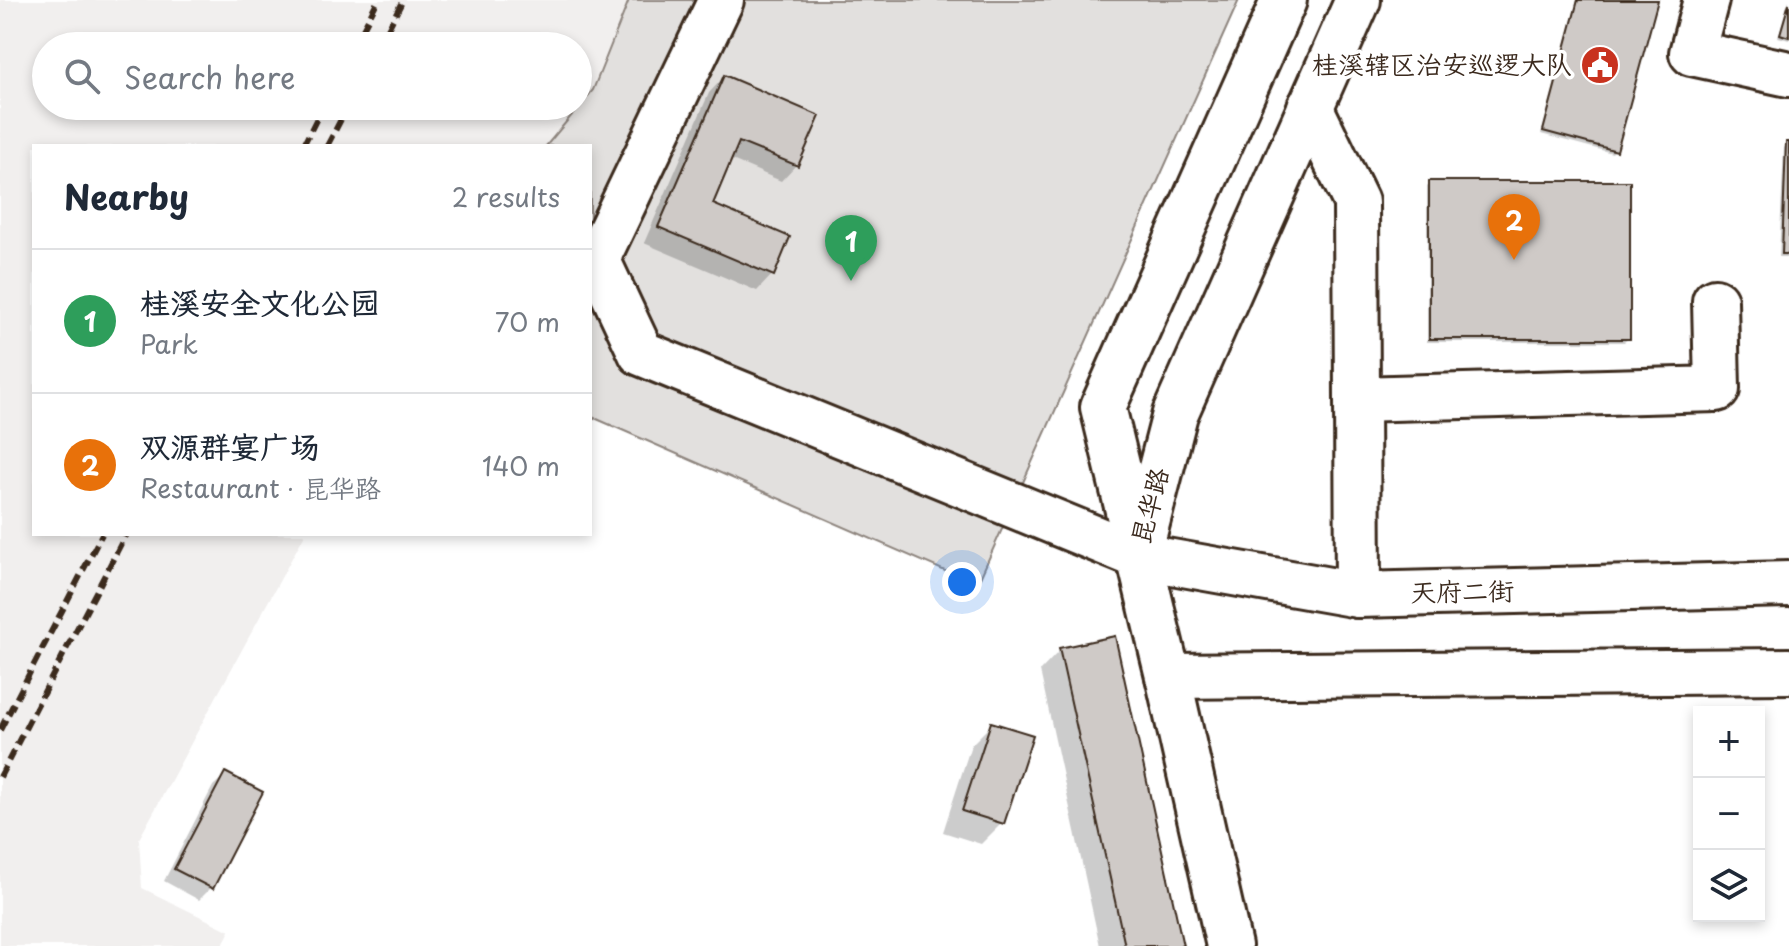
<!DOCTYPE html>
<meta charset="utf-8">
<style>
body{margin:0;font-family:"Playpen Sans","LXGW WenKai TC",sans-serif;background:#f2f2f3;color:#1f2937}
.controls{position:absolute;right:24px;bottom:24px;display:grid;overflow:hidden;border-radius:0px;box-shadow:0 4px 12px #0003}
.controls button{width:72px;height:72px;display:grid;place-items:center;padding:0;border:0;border-bottom:2px solid #e0e1e3;background:#fff;color:#1f2937;font:40px sans-serif}
.you{position:absolute;left:962px;top:582px;width:28px;height:28px;margin:-20px;border:6px solid #fff;border-radius:50%;background:#1a73e8;box-shadow:0 0 0 12px #1a73e833}
.badge{display:grid;place-items:center;width:52px;height:52px;border-radius:50%;background:#c8321e;color:#fff;font-size:26px;font-weight:700}
.pin{position:absolute;translate:-50% -66px;filter:drop-shadow(0 2px 4px #0008)}
.pin::after{content:'';position:absolute;top:42px;width:28px;height:24px;background:inherit;clip-path:polygon(0 0,100% 0,50% 100%)}
.list{margin:0;padding:0;list-style:none}
h2{display:flex;justify-content:space-between;align-items:center;height:104px;margin:0;padding:0 32px;font-size:34px}
h2 small{font-size:26px;font-weight:400;color:#747a83}
.list li{display:grid;grid-template-columns:52px 1fr auto;gap:24px;align-items:center;box-sizing:border-box;height:144px;padding:0 32px;border-top:2px solid #e0e1e3}
.list b{display:block;font-size:30px;white-space:nowrap}
.list p{margin:0;font-size:26px;white-space:nowrap;color:#747a83}
.list em{font-size:26px;font-style:normal;color:#747a83}
.icon{flex:none;width:44px;height:44px;fill:none;stroke:currentColor;stroke-width:2;stroke-linecap:round;stroke-linejoin:round}
.map{position:relative;flex:none;width:1789px;height:946px;overflow:hidden}
.search{position:absolute;background:#fff;box-shadow:0 4px 12px #0003;left:32px;top:32px;width:560px;height:88px;display:flex;align-items:center;gap:20px;box-sizing:border-box;padding:0 28px;border-radius:44px;color:#747a83;font-size:30px}
.panel{position:absolute;background:#fff;box-shadow:0 4px 12px #0003;left:32px;top:144px;width:560px;height:392px;border-radius:0px}
.map>svg:first-child{display:block}
</style>
<div class="map">
<svg width="1789" height="946" viewBox="0 0 1789 946">
<rect width="100%" height="100%" fill="#fff"/>
<filter id="ink" filterUnits="userSpaceOnUse"><feTurbulence type="fractalNoise" baseFrequency=".0125" numOctaves="2"/><feDisplacementMap in="SourceGraphic" scale="16" xChannelSelector="R" yChannelSelector="G"/><feConvolveMatrix kernelMatrix="1 2 1 2 8 2 1 2 1" color-interpolation-filters="sRGB"/></filter>
<g filter="url(#ink)">
<path fill="#f1efee" fill-rule="evenodd" d="M0 0H629L593 90 546 146H34V534H305L139 839 142 888 230 931 222 946H0ZM46 46H578V106H46Z"/>
<path fill="#e2e0de" stroke="#8e857e" stroke-width="2" d="M629 0H1239L977 585 590 416V146H546L593 90Z"/>
<g fill="#0003">
<path d="M1577 0H1655L1615 150 1612 153 1541 134Z"/>
<path d="M1789 0V40L1778 37Z"/>
<path d="M724 77 796 165 781 181 730 159 710 205 788 238 772 275 757 291 644 243 709 93Z"/>
<path d="M1787 144H1789V257H1779L1784 148Z"/>
<path d="M1430 183 1628 339 1624 342H1427V187Z"/>
<path d="M1060 650 1181 946H1100L1040 671Z"/>
<path d="M992 724 1002 823 981 844 943 832 971 745Z"/>
<path d="M225 775 211 888 199 900 164 881 213 786Z"/>
</g>
<g fill="#cfcac7" stroke="#3b2a1e" stroke-width="2">
<path d="M1578 0H1658L1617 151 1543 131Z"/>
<path d="M1789 3V37L1780 34Z"/>
<path d="M724 75 820 116 798 166 739 142 713 204 790 237 774 276 658 227Z"/>
<path d="M1786 142H1789V254H1782Z"/>
<rect x="1429" y="181" width="201" height="158"/>
<path d="M1115 636 1183 946H1125L1059 648Z"/>
<path d="M991 722 1033 735 1004 824 962 811Z"/>
<path d="M225 772 263 792 213 889 174 869Z"/>
</g>
<g fill="none" stroke-linecap="round" stroke-linejoin="round">
<g stroke="#3b2a1e" stroke-width="50">
<g id="minor">
<path d="M721 0 597 259 641 353 1138 556"/>
<path d="M1706 0 1692 53 1789 74"/>
<path d="M1310 107 1356 202 1358 595"/>
<path d="M1357 399 1717 389 1715 301"/>
<path d="M1168 676 1229 946"/>
</g>
</g>
<g stroke="#3b2a1e" stroke-width="50">
<g id="major">
<path d="M1284 0 1103 407 1168 676 1789 671"/>
<path d="M1140 550 1175 414 1358 0"/>
<path d="M1138 556 1358 595 1789 584"/>
</g>
</g>
<use href="#minor" stroke="#fff" stroke-width="44"/>
<use href="#major" stroke="#fff" stroke-width="44"/>
<g stroke="#3b2a1e" stroke-width="6" stroke-dasharray="12 6" stroke-linecap="butt">
<path d="M354 46 378 0"/>
<path d="M379 46 403 0"/>
<path d="M303 146 323 106"/>
<path d="M327 146 348 106"/>
<path d="M0 730 102 534"/>
<path d="M0 777 126 534"/>
</g>
</g>
</g>
<defs>
<g id="civic-disc" transform="scale(2)"><circle r="9.5" fill="#c8321e" stroke="#fff"/><path d="M-.6-6.5H3V-4.5H.6V-3L4-1V1h2V6H-6V1h2V-1L-.6-3ZM-1.2 2.5V6h2.4V2.5Z" fill="#fff"/></g>
</defs>
<g fill-rule="evenodd">
<use href="#civic-disc" x="1600" y="65"/>
</g>
<g text-anchor="middle" stroke-width="7" stroke-linejoin="round" paint-order="stroke">
<g font-size="26" fill="#3b2a1e" stroke="#fff" text-anchor="end">
<text x="1572" y="74">桂溪辖区治安巡逻大队</text>
</g>
<g font-size="26" fill="#3b2a1e" stroke="#fff">
<text transform="translate(1150 506) rotate(-75)" y="9">昆华路</text>
<text transform="translate(1462 592) rotate(-1)" y="9">天府二街</text>
</g>
</g>
</svg>
<div class="controls">
<button>+</button>
<button>−</button>
<button><svg class="icon" aria-label="layers" viewBox="0 0 24 24"><path d="M12 4l9 5-9 5-9-5zM3 14l9 5 9-5"/></svg></button>
</div>
<div class="you"></div>
<div class="pin badge" style="left:851px;top:281px;background:#2e9e5b">1</div>
<div class="pin badge" style="left:1514px;top:260px;background:#e8710a">2</div>
<div class="search"><svg class="icon" aria-label="search" viewBox="0 0 24 24"><circle cx="10" cy="10" r="6"/><path d="M15 15l6 6"/></svg>Search here</div>
<section class="panel">
<h2>Nearby<small>2 results</small></h2>
<ul class="list">
<li><span class="badge" style="background:#2e9e5b">1</span><div><b>桂溪安全文化公园</b><p>Park</p></div><em>70 m</em></li>
<li><span class="badge" style="background:#e8710a">2</span><div><b>双源群宴广场</b><p>Restaurant · 昆华路</p></div><em>140 m</em></li>
</ul>
</section>
</div>
